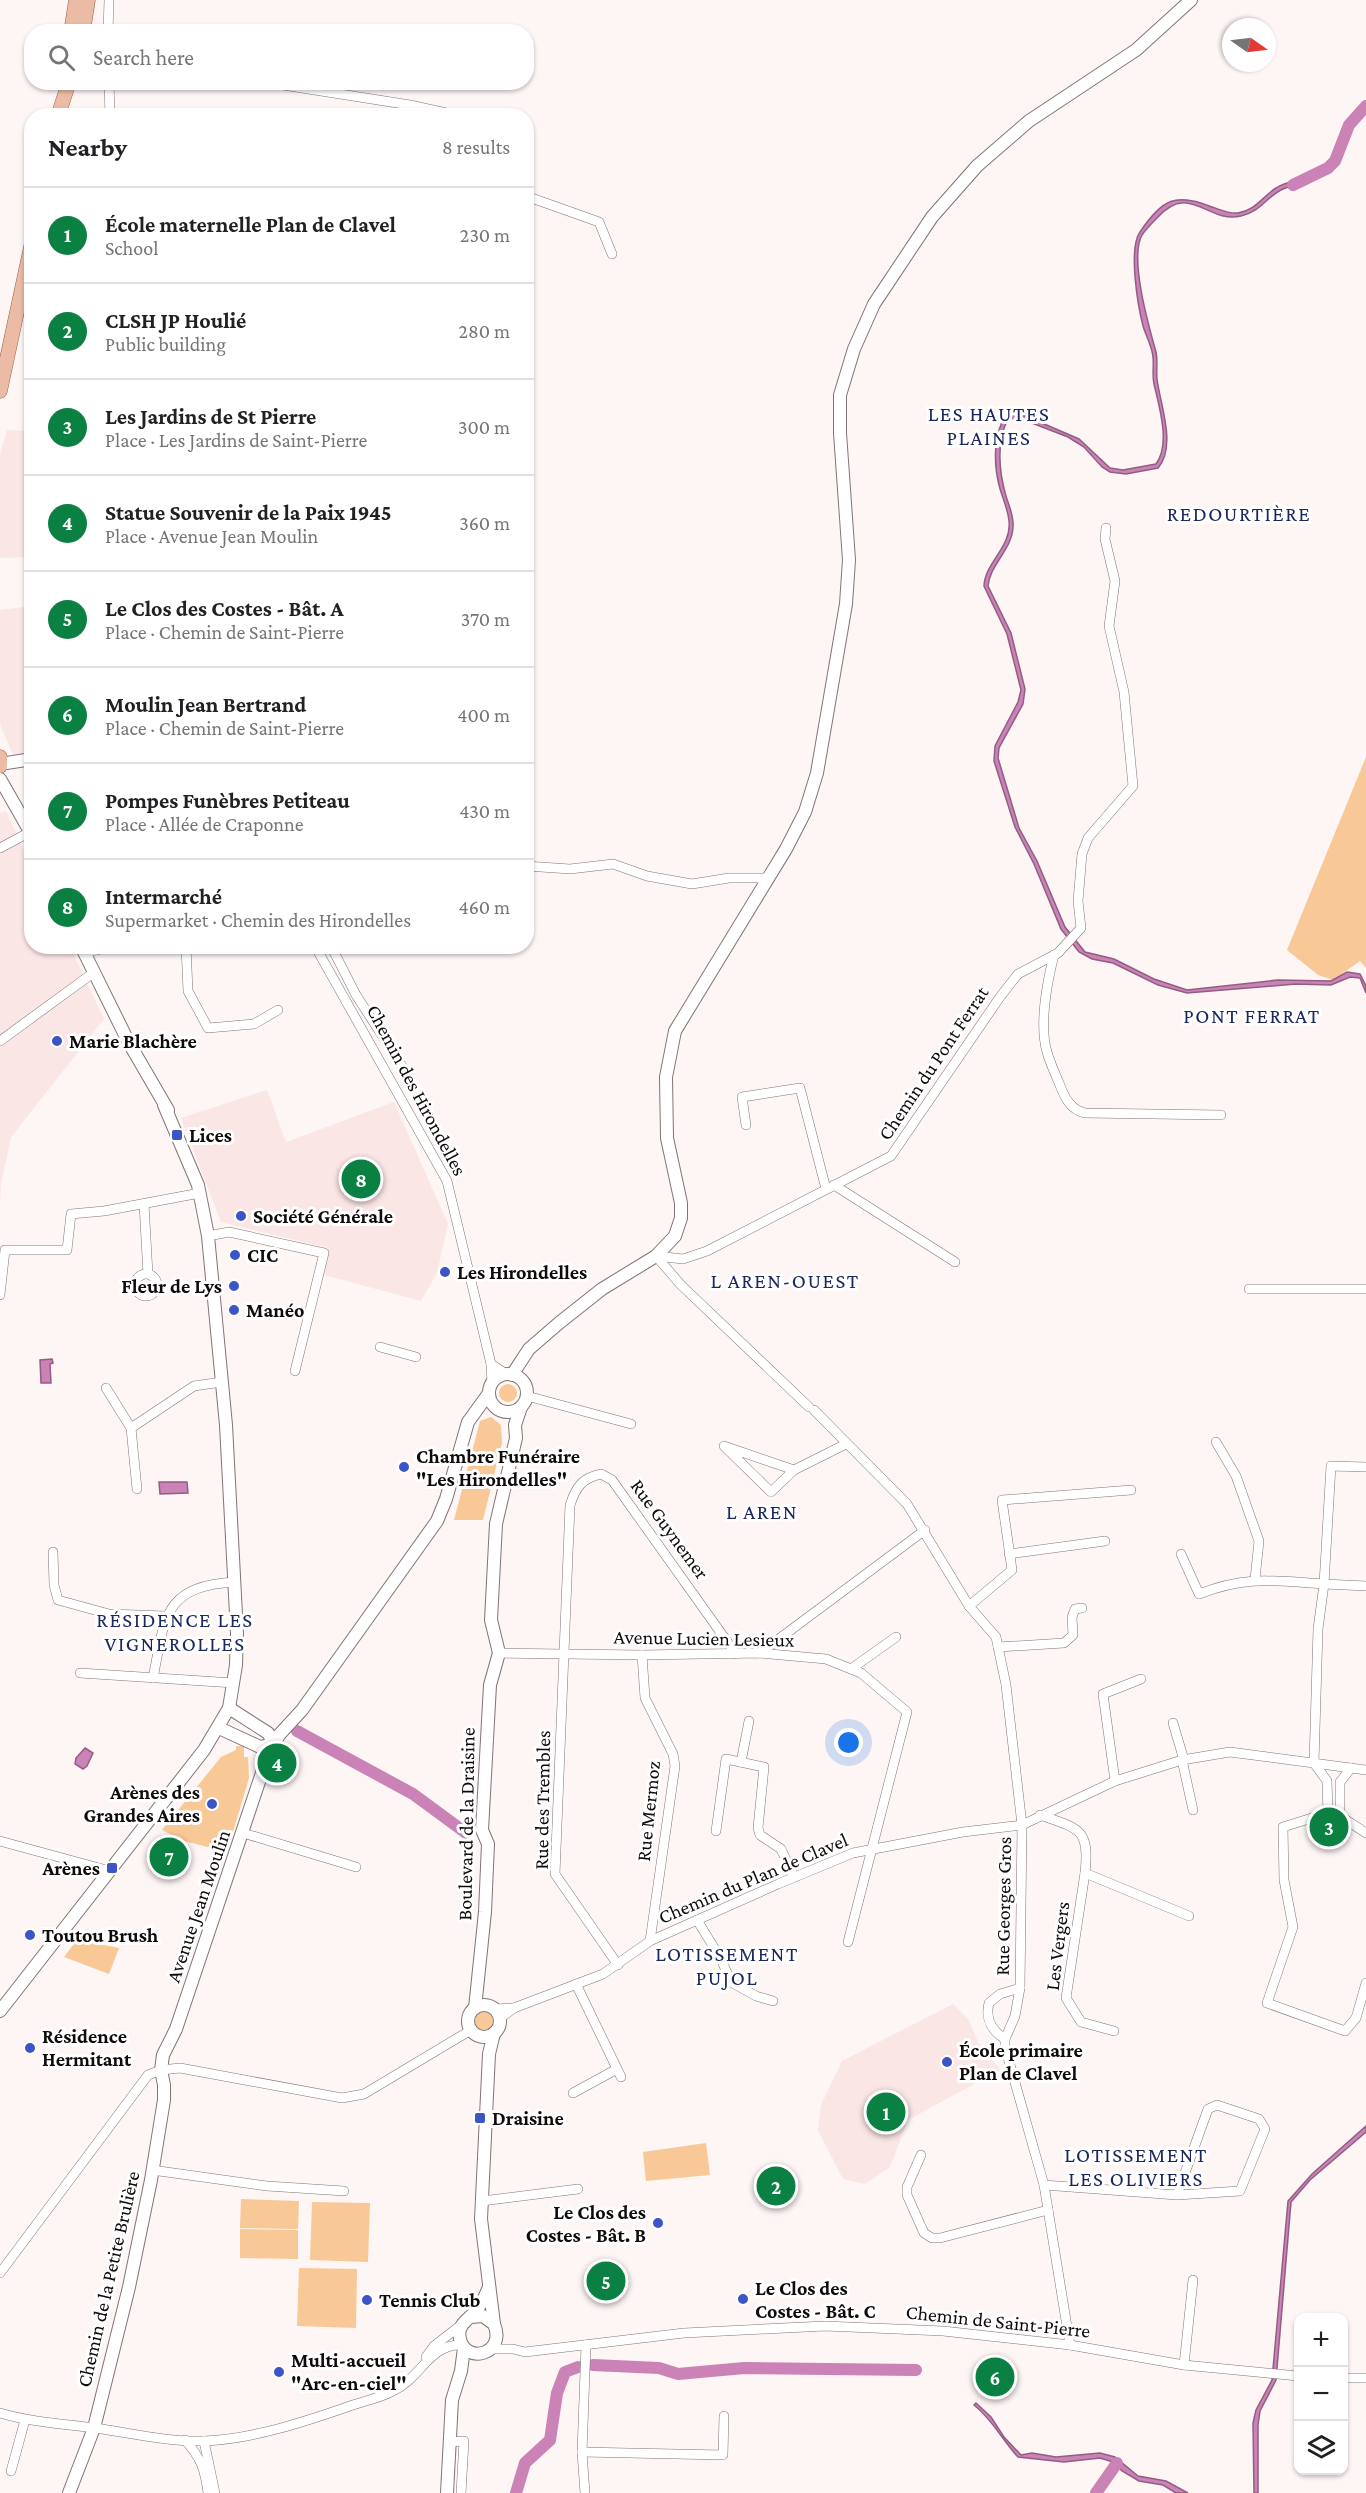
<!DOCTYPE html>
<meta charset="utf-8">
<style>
body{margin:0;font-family:"Crimson Pro",serif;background:#f2f2f2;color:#202124}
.controls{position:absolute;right:18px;bottom:18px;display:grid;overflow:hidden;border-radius:12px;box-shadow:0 2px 4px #0004}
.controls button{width:54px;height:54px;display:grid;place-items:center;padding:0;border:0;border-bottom:2px solid #e0e0e0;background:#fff;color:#202124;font:30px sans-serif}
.compass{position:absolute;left:1222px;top:18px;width:54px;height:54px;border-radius:50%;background:#fff;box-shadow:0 2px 4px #0004;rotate:104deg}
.you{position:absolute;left:849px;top:1743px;width:21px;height:21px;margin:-15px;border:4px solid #fff;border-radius:50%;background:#1a73e8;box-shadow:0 0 0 9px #1a73e833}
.badge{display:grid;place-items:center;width:39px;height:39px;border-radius:50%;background:#0b8043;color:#fff;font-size:20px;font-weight:700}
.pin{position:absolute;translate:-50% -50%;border:3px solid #fff;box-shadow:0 2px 6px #0006}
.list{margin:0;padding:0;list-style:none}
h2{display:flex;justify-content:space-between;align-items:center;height:78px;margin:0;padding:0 24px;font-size:26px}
h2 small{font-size:20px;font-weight:400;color:#757577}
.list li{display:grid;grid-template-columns:39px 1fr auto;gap:18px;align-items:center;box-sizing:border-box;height:96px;padding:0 24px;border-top:2px solid #e0e0e0}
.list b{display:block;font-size:22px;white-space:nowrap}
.list p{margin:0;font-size:20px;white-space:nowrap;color:#757577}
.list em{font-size:20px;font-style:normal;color:#757577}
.icon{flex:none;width:33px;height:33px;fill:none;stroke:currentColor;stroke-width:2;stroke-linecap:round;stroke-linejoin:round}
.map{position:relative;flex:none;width:1366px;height:2493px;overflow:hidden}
.search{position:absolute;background:#fff;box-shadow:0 2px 4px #0004;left:24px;top:24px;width:510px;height:66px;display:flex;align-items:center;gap:15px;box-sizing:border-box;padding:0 21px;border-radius:24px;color:#757577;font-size:22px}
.panel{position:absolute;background:#fff;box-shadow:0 2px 4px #0004;left:24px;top:108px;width:510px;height:846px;border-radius:24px}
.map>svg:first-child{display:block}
</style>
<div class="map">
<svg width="1366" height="2493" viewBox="0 0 1366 2493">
<rect width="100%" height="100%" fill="#fef5f5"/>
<g fill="#fae6e5">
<path d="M7 430 31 431V557L0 558V455Z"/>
<path d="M31 606V753L13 755 0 724V610Z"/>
<path d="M6 811 31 866 32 946 70 947 104 1019 11 1137 1 1184 0 1203V813Z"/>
<path d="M267 1090 286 1142 394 1102 448 1224 437 1273 421 1301 324 1275 328 1248 221 1222 181 1118Z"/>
<path d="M953 2004 968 2019 978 2042 1000 2070 908 2120 890 2167 865 2184 843 2179 818 2130 821 2105 842 2061Z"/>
</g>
<g fill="#f9c897">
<path d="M1366 757V968L1360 961 1333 980 1318 975 1287 950Z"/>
<circle cx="508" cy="1393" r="9"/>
<path d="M491 1417 501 1425 502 1443 483 1520H454L480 1421Z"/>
<path d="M236 1746H244V1757H248L249 1778 227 1852 184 1841 162 1830 221 1757 236 1750Z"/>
<path d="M77 1940 119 1948 109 1974 64 1957Z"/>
<circle cx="484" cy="2021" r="9"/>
<path d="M706 2143 710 2175 646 2181 643 2152Z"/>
<path d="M241 2199 299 2201 298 2229 240 2228Z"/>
<path d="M312 2202 370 2203 368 2262 310 2260Z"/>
<path d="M240 2229 298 2230V2259L240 2258Z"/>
<path d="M299 2268 357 2269 356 2328 297 2326Z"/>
</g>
<g fill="#ca82b7" stroke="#925e83" stroke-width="1.5">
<path d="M1315 174C1306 185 1295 184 1283 189 1267 196 1262 211 1241 216 1207 224 1190 181 1157 218 1152 223 1146 229 1142 235 1129 258 1149 327 1156 352 1158 361 1156 370 1157 379 1160 404 1177 446 1158 468L1126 474 1110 472 1102 467 1084 447 1068 437 1019 418 1008 419C996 442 999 472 1006 496 1009 506 1014 516 1013 527 1012 550 990 564 988 586L1011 633 1025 689 1023 704 999 748 998 758 1019 828 1037 861 1065 927 1085 952 1114 959 1154 979 1187 990 1278 980 1331 981 1347 972 1360 974 1366 986V993L1360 978 1350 977 1331 985 1296 984 1187 993 1158 985 1113 963 1092 959 1079 952 1061 929 1034 864 1015 827 994 761 995 746 1018 702 1021 690 1007 634 984 586C985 562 1012 547 1009 521 1008 509 1002 497 999 485 994 465 993 435 1005 417L1014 413 1025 416 1023 412 1028 417 1079 439 1110 468 1123 470 1156 464C1171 444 1159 406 1154 384 1152 375 1154 366 1153 357 1152 346 1146 336 1143 326 1138 306 1128 249 1140 232 1162 199 1176 192 1212 207 1221 210 1229 214 1238 213 1256 210 1262 197 1276 188 1287 180 1303 182 1315 174Z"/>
<path d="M52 1359 53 1363 50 1364 51 1383H41L40 1360Z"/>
<path d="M159 1482H187L188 1493 160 1494Z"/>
<path d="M85 1748 93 1753 87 1766 83 1769 75 1764 76 1758Z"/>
<path d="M1366 2126V2132L1310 2180 1291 2202 1276 2380 1260 2411 1258 2425V2493H1254L1253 2423 1256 2410 1272 2380 1288 2201 1312 2174Z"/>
<path d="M976 2403 991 2417 1004 2437 1021 2455 1032 2453 1056 2457 1100 2453 1115 2457 1138 2476 1166 2481 1188 2493H1176L1163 2485 1139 2481 1122 2471 1113 2462 1100 2458 1064 2462 1018 2457C1002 2440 993 2420 974 2405Z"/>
</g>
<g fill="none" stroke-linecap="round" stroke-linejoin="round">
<g stroke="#ca82b7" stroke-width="12">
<path d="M1293 185 1328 168 1335 161 1349 125 1366 106"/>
<path d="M297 1731 413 1794 466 1833"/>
<path d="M593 2365 659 2368 678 2374 744 2368 916 2370"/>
<path d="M516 2493 525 2463 550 2440 557 2393 565 2372 578 2367"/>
<path d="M1096 2493 1117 2463"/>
</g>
<g stroke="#7f7575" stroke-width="10">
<g id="street">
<path d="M108 32 109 0"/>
<path d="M109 82 110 116"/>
<path d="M264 82 410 105 460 116"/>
<path d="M526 196 599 222 612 254"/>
<path d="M0 848 30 832"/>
<path d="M526 866 570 869 613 864 647 876 692 884 729 878H768"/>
<path d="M186 946 188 991 208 1028 254 1024 278 1010"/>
<path d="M315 946 447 1181 491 1364 492 1383"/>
<path d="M331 946 356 995 409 1077"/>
<path d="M84 953 114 946"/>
<path d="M1054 955C1047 982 1039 1025 1047 1052 1050 1063 1055 1073 1059 1083 1064 1096 1070 1110 1085 1113L1221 1115"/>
<path d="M0 1041 93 973"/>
<path d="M746 1125 742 1097 800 1088 826 1189"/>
<path d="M834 1185 955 1262"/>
<path d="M144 1204 148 1274"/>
<path d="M208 1236 229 1232 324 1253 295 1371"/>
<path d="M656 1256 683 1259 707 1251 891 1156 1000 997 1018 974 1058 953 1081 928 1078 901 1082 854 1088 838 1133 786 1124 692 1109 626 1115 581 1105 539 1106 528"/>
<path d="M656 1256 681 1285 809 1407"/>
<circle cx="146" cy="1285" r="11"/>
<path d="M1249 1289H1366"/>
<path d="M0 1295 5 1250H67L71 1214 104 1211 200 1193"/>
<path d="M380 1347 416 1357"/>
<path d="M491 1364 506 1374"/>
<path d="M106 1388 131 1428"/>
<path d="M527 1396 631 1424"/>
<path d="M814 1410 907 1504 969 1606 996 1637 1006 1685 1022 1825 1020 1988 1015 2016 1005 2039V2047L1044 2185 1070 2345"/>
<path d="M1216 1442 1236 1476 1259 1541 1255 1579"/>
<path d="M1366 1467 1331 1466 1324 1584 1366 1586"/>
<path d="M794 1470 771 1492 724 1446 794 1470 846 1444"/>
<path d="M137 1489 131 1428 194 1386 222 1382"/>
<path d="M53 1552 54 1585 58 1600 109 1614 166 1616"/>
<path d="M1009 1554 1105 1541"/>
<path d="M1181 1554 1199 1594C1247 1575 1275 1581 1324 1584L1318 1629 1314 1763 1327 1781 1328 1813 1283 1827 1284 1880 1293 1927 1267 2003 1345 2031 1356 2018 1366 1983"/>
<path d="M969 1606 1012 1570 1002 1500 1131 1490"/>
<path d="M998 1647 1064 1643 1073 1635 1072 1617 1075 1609 1082 1608"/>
<path d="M499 1653 642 1655 760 1653 826 1659 861 1673 907 1712 848 1942"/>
<path d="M760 1653 925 1530"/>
<path d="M642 1655 645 1698 673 1754 675 1766 650 1941"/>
<path d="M851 1669 896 1637"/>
<path d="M80 1673 234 1683"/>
<path d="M153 1678C165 1619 162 1586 235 1582"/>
<path d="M1173 1723 1184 1760"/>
<path d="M1182 1760 1193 1810"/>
<path d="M741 1762 749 1721"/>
<path d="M1351 1768 1340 1782V1816L1366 1833"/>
<path d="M1115 1781 1103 1694 1141 1679"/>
<path d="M1040 1815C1079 1829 1090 1828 1085 1873L1189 1916"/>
<path d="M716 1831 726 1759 764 1767 758 1828 760 1835 781 1849 794 1877"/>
<path d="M243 1833 356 1867"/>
<path d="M0 1841 110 1871"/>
<path d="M1085 1873 1066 1998 1081 2022 1114 2031"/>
<path d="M697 1920 721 1959 731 1982 756 1996 773 2001"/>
<path d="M618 1965 555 1874 570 1505C576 1487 582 1478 601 1474L612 1480 736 1654"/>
<path d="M576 1984 621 2077"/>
<path d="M494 2009 514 2008"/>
<path d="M499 2019 514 2008 603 1974 650 1941 778 1884 853 1853 963 1832 1022 1825 1115 1781 1182 1760 1230 1752 1366 1770"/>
<path d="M1005 2039C992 2031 985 2019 989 2003L1000 1994 1020 1988"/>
<path d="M573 2093 617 2069"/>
<path d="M921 2155 907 2187V2195L924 2233 932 2238H940L1048 2210"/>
<path d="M152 2170 267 2186 344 2191"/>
<path d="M1044 2185 1177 2195 1240 2191 1265 2129 1259 2119 1217 2105 1208 2109 1177 2195"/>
<path d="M482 2201 578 2189"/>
<path d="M0 2273 148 2075 161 2070 180 2068 342 2098 364 2094 471 2030"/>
<path d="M491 2349H513L525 2352 684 2333 825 2326 943 2331 1070 2345 1184 2365 1298 2376"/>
<path d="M426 2357 434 2346 461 2325"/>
<path d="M1184 2365 1193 2280"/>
<path d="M1344 2378H1366"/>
<path d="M0 2413C31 2422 63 2424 95 2428 131 2433 167 2442 204 2441 253 2439 304 2422 350 2406 364 2401 380 2398 393 2391 420 2379 430 2343 462 2345"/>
<path d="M185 2440C201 2458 205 2469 208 2493"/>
<path d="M204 2441 215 2493"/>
<path d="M449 2442 464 2441 461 2493"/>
<path d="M582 2452 723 2455 724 2416"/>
<path d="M11 2471 25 2420"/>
<path d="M585 2493 582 2452 586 2345"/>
</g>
</g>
<g stroke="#7f7575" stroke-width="14">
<g id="secondary">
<path d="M0 764 32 759"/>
<path d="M0 779 32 835"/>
<path d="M81 946 129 1043 168 1110"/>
<circle cx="508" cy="1393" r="19"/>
<path d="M512 1375 529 1349 559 1323 602 1289 656 1256 675 1236 681 1218V1203L667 1138 666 1077 675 1031 786 849 805 812 817 773 846 604 849 560 840 433V395L854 349 874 304 932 217 977 166 1029 121 1136 50 1191 0"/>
<path d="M229 1708 268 1733 274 1744"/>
<path d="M219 1728 260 1747 274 1744"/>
<circle cx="484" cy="2021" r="16"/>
<path d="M475 2008 485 1912 488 1844 482 1830 490 1685 499 1653 491 1620 496 1524 516 1438 515 1425 521 1407"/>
<path d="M0 2011 204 1750 229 1708 236 1665 237 1633 226 1425 208 1236 198 1185 164 1105"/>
<path d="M494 2033 489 2054 481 2219 494 2324"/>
<path d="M470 2317 483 2316 494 2324C507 2354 466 2365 460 2339 456 2323 471 2319 478 2308 483 2302 486 2294 489 2287"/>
<path d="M69 2493 94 2428 129 2287 151 2180 164 2100V2085L161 2070 163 2055 176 2029 268 1755 279 1735 302 1710 437 1521 446 1499 468 1422 489 1393"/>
<path d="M447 2493 452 2400 461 2371 464 2348"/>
</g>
</g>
<g stroke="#966049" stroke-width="15">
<g id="primary">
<path d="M71 32 76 0"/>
<path d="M83 32 88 0"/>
<path d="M58 116 69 82"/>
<path d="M0 391 32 242"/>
<path d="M0 757V766"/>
</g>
</g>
<use href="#street" stroke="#fff" stroke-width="9"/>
<use href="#secondary" stroke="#fff" stroke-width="12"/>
<use href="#primary" stroke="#ecbba6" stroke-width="14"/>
</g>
<g fill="#3b54c6" stroke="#fff" stroke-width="2">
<circle cx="57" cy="1041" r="6"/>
<rect x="171" y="1129" width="12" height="12" rx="3"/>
<circle cx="241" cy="1216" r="6"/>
<circle cx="235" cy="1255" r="6"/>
<circle cx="445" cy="1272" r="6"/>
<circle cx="234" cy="1286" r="6"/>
<circle cx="234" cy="1310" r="6"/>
<circle cx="404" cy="1467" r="6"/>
<circle cx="212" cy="1804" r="6"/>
<rect x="106" y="1862" width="12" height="12" rx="3"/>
<circle cx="30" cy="1935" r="6"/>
<circle cx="30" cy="2048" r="6"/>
<circle cx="947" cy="2062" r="6"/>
<rect x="474" y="2112" width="12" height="12" rx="3"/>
<circle cx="658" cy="2223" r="6"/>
<circle cx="743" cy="2299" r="6"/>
<circle cx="367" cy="2300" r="6"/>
<circle cx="279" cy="2372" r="6"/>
</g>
<g text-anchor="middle" stroke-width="6" stroke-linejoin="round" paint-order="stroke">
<g font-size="20" font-weight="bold" fill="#0e0b0a" stroke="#fff" text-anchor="start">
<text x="69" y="1048">Marie Blachère</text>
<text x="189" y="1142">Lices</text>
<text x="253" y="1223">Société Générale</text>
<text x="247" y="1262">CIC</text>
<text x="457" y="1279">Les Hirondelles</text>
<text x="222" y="1293" text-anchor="end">Fleur de Lys</text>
<text x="246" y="1317">Manéo</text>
<text x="416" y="1463">Chambre Funéraire<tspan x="416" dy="23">"Les Hirondelles"</tspan></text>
<text x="200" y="1799" text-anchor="end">Arènes des<tspan x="200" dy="23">Grandes Aires</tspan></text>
<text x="100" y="1875" text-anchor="end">Arènes</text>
<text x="42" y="1942">Toutou Brush</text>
<text x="42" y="2043">Résidence<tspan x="42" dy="23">Hermitant</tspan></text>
<text x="959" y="2057">École primaire<tspan x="959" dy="23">Plan de Clavel</tspan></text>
<text x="492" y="2125">Draisine</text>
<text x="646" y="2219" text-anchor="end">Le Clos des<tspan x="646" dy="23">Costes - Bât. B</tspan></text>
<text x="755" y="2295">Le Clos des<tspan x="755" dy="23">Costes - Bât. C</tspan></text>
<text x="379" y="2307">Tennis Club</text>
<text x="291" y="2367">Multi-accueil<tspan x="291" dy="23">"Arc-en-ciel"</tspan></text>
</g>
<g font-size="20" fill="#0e0b0a" stroke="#fff">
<text transform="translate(933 1063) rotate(-56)" y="7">Chemin du Pont Ferrat</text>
<text transform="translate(417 1090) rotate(62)" y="7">Chemin des Hirondelles</text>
<text transform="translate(670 1529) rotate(54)" y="7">Rue Guynemer</text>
<text transform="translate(704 1638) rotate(1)" y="7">Avenue Lucien Lesieux</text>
<text transform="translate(542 1800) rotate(-89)" y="7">Rue des Trembles</text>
<text transform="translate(648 1811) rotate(-84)" y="7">Rue Mermoz</text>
<text transform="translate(466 1824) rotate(-89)" y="7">Boulevard de la Draisine</text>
<text transform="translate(753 1878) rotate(-23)" y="7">Chemin du Plan de Clavel</text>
<text transform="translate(198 1906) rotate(-71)" y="7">Avenue Jean Moulin</text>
<text transform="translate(1003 1906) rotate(-89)" y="7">Rue Georges Gros</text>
<text transform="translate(1057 1946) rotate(-83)" y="7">Les Vergers</text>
<text transform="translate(108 2279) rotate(-77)" y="7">Chemin de la Petite Brulière</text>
<text transform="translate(998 2321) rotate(6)" y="7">Chemin de Saint-Pierre</text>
</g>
<g font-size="21" letter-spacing="1.5" fill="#1b2860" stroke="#fff">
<text x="989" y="421">LES HAUTES<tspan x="989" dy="24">PLAINES</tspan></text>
<text x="1239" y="521">REDOURTIÈRE</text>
<text x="1252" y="1023">PONT FERRAT</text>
<text x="785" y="1288">L AREN-OUEST</text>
<text x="762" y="1519">L AREN</text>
<text x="175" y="1627">RÉSIDENCE LES<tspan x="175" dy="24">VIGNEROLLES</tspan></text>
<text x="727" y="1961">LOTISSEMENT<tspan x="727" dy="24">PUJOL</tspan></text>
<text x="1136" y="2162">LOTISSEMENT<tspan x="1136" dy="24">LES OLIVIERS</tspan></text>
</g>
</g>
</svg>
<div class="controls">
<button>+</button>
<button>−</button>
<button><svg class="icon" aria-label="layers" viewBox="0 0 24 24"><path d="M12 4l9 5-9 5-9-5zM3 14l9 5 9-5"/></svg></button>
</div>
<svg class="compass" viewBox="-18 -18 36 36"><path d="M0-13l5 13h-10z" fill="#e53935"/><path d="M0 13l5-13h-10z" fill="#757577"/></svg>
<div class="you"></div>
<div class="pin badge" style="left:886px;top:2112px">1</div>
<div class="pin badge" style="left:776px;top:2186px">2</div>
<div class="pin badge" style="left:1329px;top:1827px">3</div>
<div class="pin badge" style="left:277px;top:1763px">4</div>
<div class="pin badge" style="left:606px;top:2281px">5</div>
<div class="pin badge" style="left:995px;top:2377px">6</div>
<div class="pin badge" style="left:169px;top:1857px">7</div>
<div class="pin badge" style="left:361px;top:1179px">8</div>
<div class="search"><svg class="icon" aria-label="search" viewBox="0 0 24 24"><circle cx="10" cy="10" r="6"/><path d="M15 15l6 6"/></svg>Search here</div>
<section class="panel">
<h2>Nearby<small>8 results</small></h2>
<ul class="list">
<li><span class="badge">1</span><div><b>École maternelle Plan de Clavel</b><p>School</p></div><em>230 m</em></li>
<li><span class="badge">2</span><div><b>CLSH JP Houlié</b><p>Public building</p></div><em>280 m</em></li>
<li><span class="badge">3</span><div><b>Les Jardins de St Pierre</b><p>Place · Les Jardins de Saint-Pierre</p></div><em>300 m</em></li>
<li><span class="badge">4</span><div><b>Statue Souvenir de la Paix 1945</b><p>Place · Avenue Jean Moulin</p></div><em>360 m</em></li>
<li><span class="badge">5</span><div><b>Le Clos des Costes - Bât. A</b><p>Place · Chemin de Saint-Pierre</p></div><em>370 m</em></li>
<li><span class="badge">6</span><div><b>Moulin Jean Bertrand</b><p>Place · Chemin de Saint-Pierre</p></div><em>400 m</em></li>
<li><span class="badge">7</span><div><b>Pompes Funèbres Petiteau</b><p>Place · Allée de Craponne</p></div><em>430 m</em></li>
<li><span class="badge">8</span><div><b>Intermarché</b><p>Supermarket · Chemin des Hirondelles</p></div><em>460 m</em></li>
</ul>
</section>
</div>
